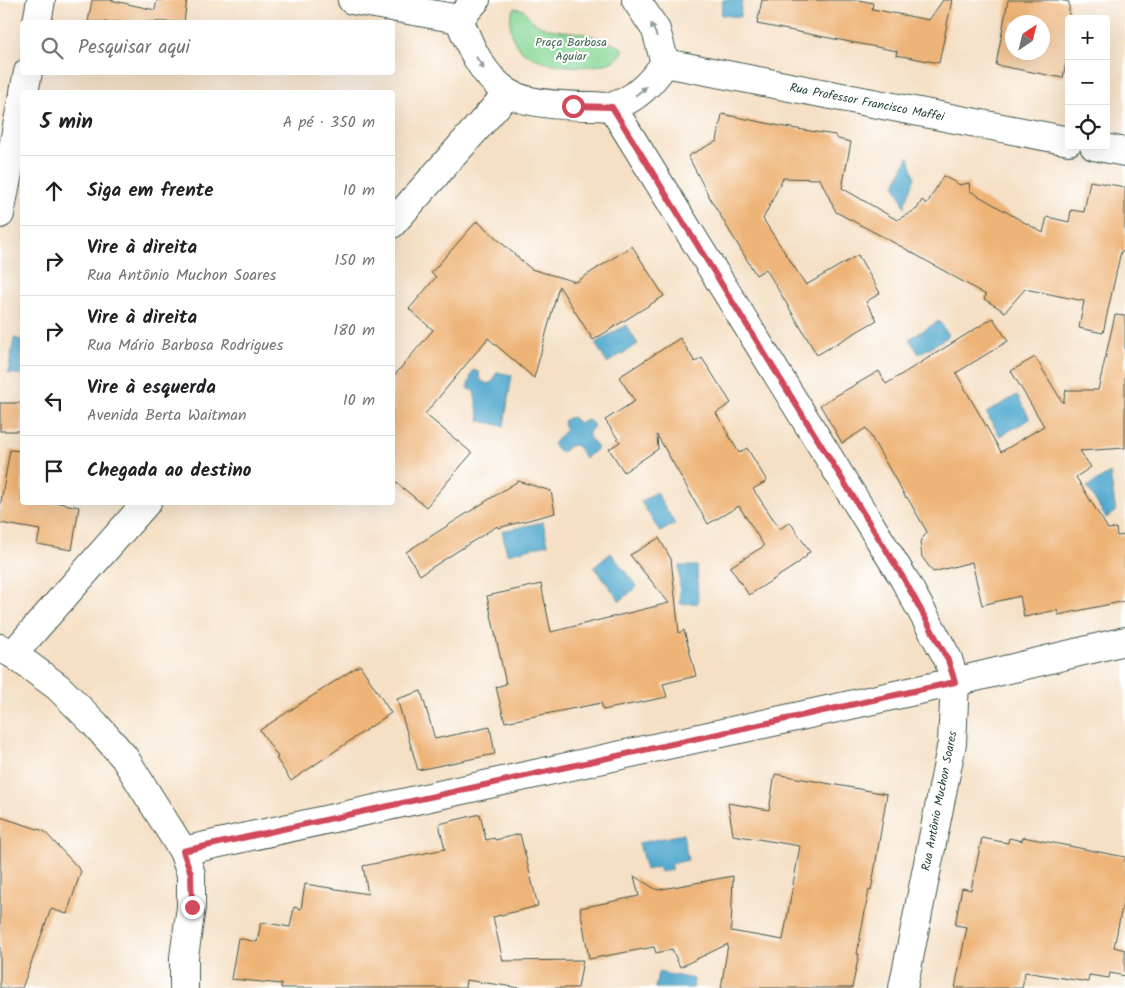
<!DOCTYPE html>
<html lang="pt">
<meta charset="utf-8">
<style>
body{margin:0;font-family:Kalam,sans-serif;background:#f6f6f6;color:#202124}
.controls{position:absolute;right:15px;top:15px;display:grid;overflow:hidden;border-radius:5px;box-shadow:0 5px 20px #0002}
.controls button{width:45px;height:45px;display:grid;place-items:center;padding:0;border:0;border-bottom:1px solid #e0e0e0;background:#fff;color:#202124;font:25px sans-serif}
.compass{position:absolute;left:1005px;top:15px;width:45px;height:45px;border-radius:50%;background:#fff;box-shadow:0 5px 20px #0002;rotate:35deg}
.stop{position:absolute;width:15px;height:15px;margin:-11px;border:4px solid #d1495b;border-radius:50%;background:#fff}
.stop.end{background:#d1495b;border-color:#fff;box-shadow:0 1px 5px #0008}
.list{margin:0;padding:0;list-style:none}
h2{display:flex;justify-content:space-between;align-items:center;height:65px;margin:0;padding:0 20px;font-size:21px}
h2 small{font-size:16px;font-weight:400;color:#757577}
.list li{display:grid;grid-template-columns:32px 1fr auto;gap:15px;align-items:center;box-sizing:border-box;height:70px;padding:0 20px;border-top:1px solid #e0e0e0}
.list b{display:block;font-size:19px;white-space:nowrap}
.list p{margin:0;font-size:16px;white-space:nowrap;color:#757577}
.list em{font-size:16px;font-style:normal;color:#757577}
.icon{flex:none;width:28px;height:28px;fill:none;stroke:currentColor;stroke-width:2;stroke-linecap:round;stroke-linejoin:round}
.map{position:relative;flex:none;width:1125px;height:988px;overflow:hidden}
.search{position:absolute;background:#fff;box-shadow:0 5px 20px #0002;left:20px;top:20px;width:375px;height:55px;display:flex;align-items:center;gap:12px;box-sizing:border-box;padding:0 18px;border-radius:5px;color:#757577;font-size:19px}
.panel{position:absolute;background:#fff;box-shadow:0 5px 20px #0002;left:20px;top:90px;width:375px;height:415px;border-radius:5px}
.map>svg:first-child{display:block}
</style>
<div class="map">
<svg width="1125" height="988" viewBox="0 0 1125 988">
<rect width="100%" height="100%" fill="#fff"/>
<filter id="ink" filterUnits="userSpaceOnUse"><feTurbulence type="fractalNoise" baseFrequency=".02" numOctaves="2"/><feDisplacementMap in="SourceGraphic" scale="10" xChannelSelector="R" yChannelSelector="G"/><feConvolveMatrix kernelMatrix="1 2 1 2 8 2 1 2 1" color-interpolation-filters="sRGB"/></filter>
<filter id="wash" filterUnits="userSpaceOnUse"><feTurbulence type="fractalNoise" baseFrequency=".0096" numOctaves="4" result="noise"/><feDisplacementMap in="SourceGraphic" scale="20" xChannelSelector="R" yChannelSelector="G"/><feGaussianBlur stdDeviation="1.12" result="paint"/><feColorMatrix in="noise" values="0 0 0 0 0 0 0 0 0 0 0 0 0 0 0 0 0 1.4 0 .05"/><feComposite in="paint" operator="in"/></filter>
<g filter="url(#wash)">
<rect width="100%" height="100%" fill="#f5e0c5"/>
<path fill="#8ad897" stroke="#548a66" d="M515 8 524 10C538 34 562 29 586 34 599 37 611 43 623 48V52C610 75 548 67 528 55 518 50 513 40 511 30 509 22 510 14 515 8Z"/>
<g fill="#51a9ce" stroke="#387381">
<path d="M723 0H742L740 17 721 15Z"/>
<path d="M908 157H909L915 178 905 203V207L895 185Z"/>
<path d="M939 321 949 336 919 354 909 339Z"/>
<path d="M626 325 638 344 607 363 595 343Z"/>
<path d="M14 338 22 340V375L8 373Z"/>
<path d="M473 370 479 372 480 380 488 384 493 381 497 372 512 375 504 426 480 421 474 391 467 388Z"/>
<path d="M1017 395 1030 419 1000 436 986 413Z"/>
<path d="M572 417 579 423 588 420 593 424V428L589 432V437L598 448 585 458 576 445 569 446 561 453 553 444 566 429 563 424 564 420Z"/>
<path d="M1110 473 1116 512 1106 518 1087 487Z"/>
<path d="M656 492 675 524 660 532 641 502Z"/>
<path d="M543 522 548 544 507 554 502 531Z"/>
<path d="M611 553 637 587 620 601 594 567Z"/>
<path d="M679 566H697L698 603 680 604Z"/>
<path d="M683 834 688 860 671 864V870L660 872 658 867 646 870 639 843Z"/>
<path d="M658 972 694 979 693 988H655Z"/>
</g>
<g id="blocks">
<g fill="#eeb376" fill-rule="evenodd">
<path d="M92 0H110L155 10 157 0H187L184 22H88Z"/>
<path d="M762 0H859L873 3 872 9 929 20 943 0H952L939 63 896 55 897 51 757 24Z"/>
<path d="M1008 0H1059L1069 2V47L1063 78 996 65ZM1012 22H1042V52H1012Z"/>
<path d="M722 114 785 127 835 135 838 139 851 142 842 188 897 220 917 209 922 200 927 204 943 176 960 185 969 183 970 191 1043 233 1047 217 1069 222 1071 210 1084 212 1090 181 1125 187V251H1121L1103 333 1079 328 1084 301 1025 289 1005 312 984 299 986 295 904 248 836 212 820 179 783 178 763 219 806 285 858 255 880 293 866 302 877 320 817 355 766 269 756 275 711 200 688 156 717 141Z"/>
<path d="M477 221 531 269 576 282 632 246 664 296 593 340 559 286 534 378 488 338 425 414 472 453 426 507 392 479V378L433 330 409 309 436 277 431 273Z"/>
<path d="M1115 315 1125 316V448L1080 451 1091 467 1076 477 1108 529 1116 528 1117 536 1125 535V601L1058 615 1057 610 1024 617 1020 596 982 605 972 562 933 572 922 557 920 542 927 532 907 497 906 498 866 428 842 443 820 405 879 371 886 384 993 318 1008 341 956 373 1001 452 1044 426 1011 371 1035 357 1063 403 1066 390H1098Z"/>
<path d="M680 338 695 362 702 358 731 403 716 413 739 453 747 448 767 481 753 489 780 529 790 522 810 552 806 554 807 556 799 562V563L749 595 730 567 764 546 739 506 708 524 657 435 658 449 624 472 609 449 620 442 605 420 635 401 619 377Z"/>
<rect x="0" y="403" width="22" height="28"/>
<path d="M10 450 22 451V502H54L79 507 72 550 37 544 40 530 0 523V507Z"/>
<path d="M518 481 551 491 555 513 498 528 497 526 420 575 406 552Z"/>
<path d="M659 538 671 559 679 633 684 630 696 676 663 684 667 697 603 710 601 703 505 722 496 687 506 684 487 596 541 584 551 632 669 603 630 555Z"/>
<path d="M360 665 391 713 291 781 276 758 278 757 260 730Z"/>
<path d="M421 691 435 739 490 727 495 754 418 770 397 699Z"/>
<path d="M775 774 887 794 871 891 869 890 857 954H859L852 988H721L728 944 680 967 672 949 656 953 654 947 589 959 580 908 639 896 634 876 657 890 733 876 731 931 783 940 800 846 733 835 728 803 769 810Z"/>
<path d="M480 814 486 840 494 838 495 840 520 834 538 906 493 917 503 961 583 960 578 988H521L466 980 465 988H281L282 984 231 979 238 938 257 942 261 922 290 927 294 907 301 909 305 884 368 894 363 866 445 849 439 824Z"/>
<path d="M0 817 44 831 81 871 67 914 51 909 22 988H0Z"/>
<path d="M1023 837 1125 857V893L1114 947 1125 950V976L1110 973 1109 978 1089 975 1088 982 1025 972 1022 988H955L967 927 955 925 962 888 971 890 982 838 1008 843 1009 838 1022 841Z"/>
</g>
</g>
</g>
<g filter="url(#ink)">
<use href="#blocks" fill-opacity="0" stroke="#3f554a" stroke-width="1"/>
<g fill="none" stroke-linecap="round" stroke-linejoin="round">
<g stroke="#3f554a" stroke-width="30">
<g id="minor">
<path d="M352 0 459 19"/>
<path d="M459 19C470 47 482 75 507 92 526 105 571 106 594 106 599 106 607 108 613 106 636 100 652 82 665 63L656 30 636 0"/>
<path d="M459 19 476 0"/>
<path d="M37 22 41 0"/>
<path d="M665 63 1069 141"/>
<path d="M24 92 28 72"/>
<path d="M612 107 904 579 948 659 955 682 952 743 903 988"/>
<path d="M1094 146 1125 152"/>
<path d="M0 214 22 101"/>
<path d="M392 224 508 93"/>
<path d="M13 654 147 502"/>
<path d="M183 851 955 682 1125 641"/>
</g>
</g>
<g stroke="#3f554a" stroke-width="30">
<path id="secondary" d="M0 648 13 654 58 687 95 724 124 757 183 851 191 874V907L184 957V988"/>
</g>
<use href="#minor" stroke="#fff" stroke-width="28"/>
<use href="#secondary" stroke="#fff" stroke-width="28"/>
</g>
<defs><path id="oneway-solid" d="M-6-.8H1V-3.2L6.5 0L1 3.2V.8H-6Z" transform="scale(1.25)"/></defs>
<g fill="#8f9e9a">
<use href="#oneway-solid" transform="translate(654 30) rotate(-114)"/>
<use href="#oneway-solid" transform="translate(480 63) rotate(58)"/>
<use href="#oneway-solid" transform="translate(641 91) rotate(-39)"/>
</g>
</g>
<g fill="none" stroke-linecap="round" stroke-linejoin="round" filter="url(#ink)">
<path stroke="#d1495b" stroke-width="6" d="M192 907 191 874 183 851 955 682 948 660 904 579 612 107 573 106"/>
</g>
<g text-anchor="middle" stroke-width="4" stroke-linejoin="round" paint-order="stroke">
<g font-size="12" fill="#3a644d" stroke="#fff">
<text x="571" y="46">Praça Barbosa<tspan x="571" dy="14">Aguiar</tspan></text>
</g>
<g font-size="12" fill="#1f3d34" stroke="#fff">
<text transform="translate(867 102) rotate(11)" y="4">Rua Professor Francisco Maffei</text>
<text transform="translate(939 801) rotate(-79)" y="4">Rua Antônio Muchon Soares</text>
</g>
</g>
</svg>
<div class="controls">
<button>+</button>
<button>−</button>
<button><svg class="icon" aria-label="locate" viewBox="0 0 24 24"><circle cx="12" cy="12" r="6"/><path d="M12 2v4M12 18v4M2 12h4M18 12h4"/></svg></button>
</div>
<svg class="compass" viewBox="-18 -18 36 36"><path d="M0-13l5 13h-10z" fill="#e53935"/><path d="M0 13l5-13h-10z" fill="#757577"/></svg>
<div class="stop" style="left:573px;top:106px"></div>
<div class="stop end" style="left:192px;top:907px"></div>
<div class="search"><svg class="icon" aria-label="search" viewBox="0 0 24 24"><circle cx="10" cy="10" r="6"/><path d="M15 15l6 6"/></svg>Pesquisar aqui</div>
<section class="panel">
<h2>5 min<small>A pé · 350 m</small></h2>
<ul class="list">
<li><svg class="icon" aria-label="ahead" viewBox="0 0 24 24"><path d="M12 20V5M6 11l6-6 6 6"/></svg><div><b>Siga em frente</b></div><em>10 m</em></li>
<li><svg class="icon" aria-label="right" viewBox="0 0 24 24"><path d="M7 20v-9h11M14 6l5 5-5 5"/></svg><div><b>Vire à direita</b><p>Rua Antônio Muchon Soares</p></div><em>150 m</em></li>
<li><svg class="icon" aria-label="right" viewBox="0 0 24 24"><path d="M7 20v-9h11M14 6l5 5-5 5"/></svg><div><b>Vire à direita</b><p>Rua Mário Barbosa Rodrigues</p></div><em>180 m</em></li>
<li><svg class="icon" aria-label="left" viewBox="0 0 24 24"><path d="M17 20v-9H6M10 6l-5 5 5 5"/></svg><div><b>Vire à esquerda</b><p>Avenida Berta Waitman</p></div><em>10 m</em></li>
<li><svg class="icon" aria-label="arrive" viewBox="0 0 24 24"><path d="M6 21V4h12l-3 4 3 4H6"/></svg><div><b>Chegada ao destino</b></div></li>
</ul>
</section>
</div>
